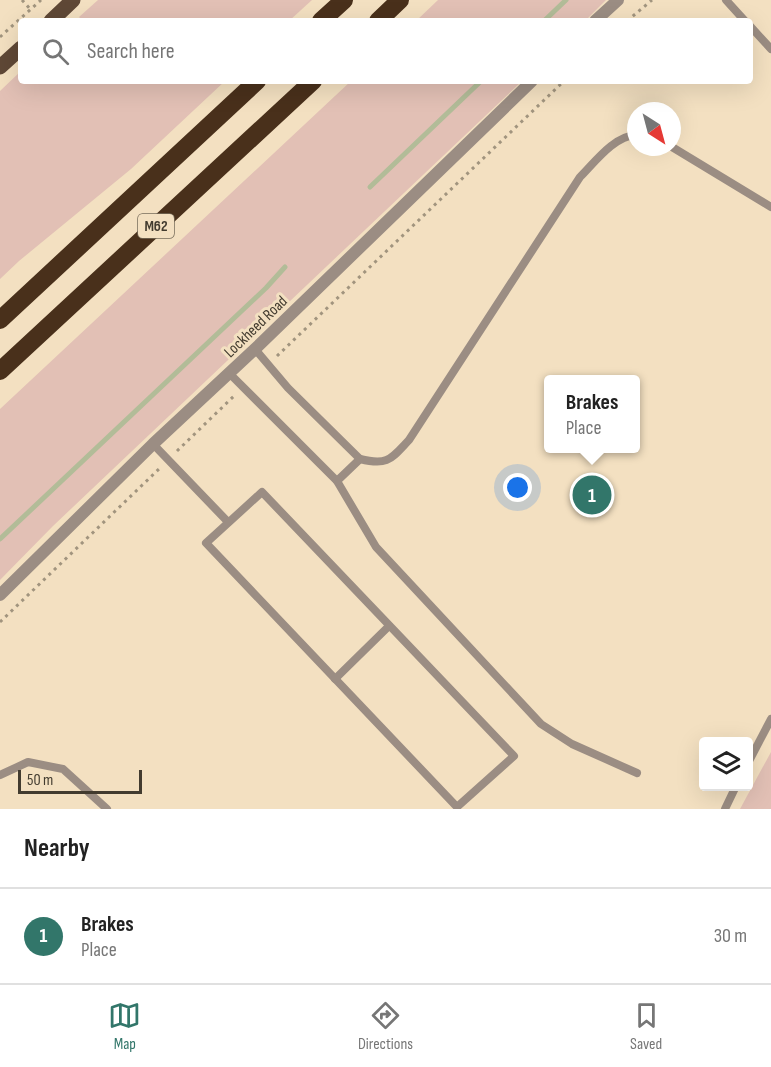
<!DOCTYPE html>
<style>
body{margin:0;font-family:"Sofia Sans Condensed",sans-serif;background:#f2f2f2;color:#222}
.controls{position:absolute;right:18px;bottom:18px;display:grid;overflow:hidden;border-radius:6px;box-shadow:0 6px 24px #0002}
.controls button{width:54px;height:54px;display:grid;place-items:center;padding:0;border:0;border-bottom:2px solid #e0e0e0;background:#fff;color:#222;font:30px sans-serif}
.compass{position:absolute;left:627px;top:102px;width:54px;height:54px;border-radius:50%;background:#fff;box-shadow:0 6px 24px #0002;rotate:144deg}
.scale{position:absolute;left:18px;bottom:15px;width:124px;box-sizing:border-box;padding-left:6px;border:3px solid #423b2f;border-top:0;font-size:16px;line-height:21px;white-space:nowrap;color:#423b2f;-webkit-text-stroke:4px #f3e0c1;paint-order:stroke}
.you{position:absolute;left:518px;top:488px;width:21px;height:21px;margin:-15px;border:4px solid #fff;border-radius:50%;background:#1a73e8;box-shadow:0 0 0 9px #1a73e833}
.badge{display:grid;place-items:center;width:39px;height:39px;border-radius:50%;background:#32766a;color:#fff;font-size:20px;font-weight:700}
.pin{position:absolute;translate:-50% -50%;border:3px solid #fff;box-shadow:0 2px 6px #0006}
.popup{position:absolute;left:544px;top:375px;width:96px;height:78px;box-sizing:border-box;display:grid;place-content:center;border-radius:6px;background:#fff;filter:drop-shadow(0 2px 4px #0005);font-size:20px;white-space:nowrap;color:#767676}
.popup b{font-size:22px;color:#222}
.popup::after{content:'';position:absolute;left:50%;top:100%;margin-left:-12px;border:12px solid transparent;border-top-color:#fff}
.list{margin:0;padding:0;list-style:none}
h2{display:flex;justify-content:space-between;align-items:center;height:78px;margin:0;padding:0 24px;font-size:26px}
h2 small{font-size:20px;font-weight:400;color:#767676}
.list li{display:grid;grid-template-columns:39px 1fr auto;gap:18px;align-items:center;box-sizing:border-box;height:96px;padding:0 24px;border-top:2px solid #e0e0e0}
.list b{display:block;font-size:22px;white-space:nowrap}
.list p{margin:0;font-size:20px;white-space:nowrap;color:#767676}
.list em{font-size:20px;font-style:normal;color:#767676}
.icon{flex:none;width:33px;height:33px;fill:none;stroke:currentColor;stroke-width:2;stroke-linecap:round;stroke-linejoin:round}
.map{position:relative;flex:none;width:771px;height:809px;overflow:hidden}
.search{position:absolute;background:#fff;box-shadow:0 6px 24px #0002;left:18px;right:18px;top:18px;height:66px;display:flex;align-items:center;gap:15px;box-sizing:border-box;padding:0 21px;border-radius:6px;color:#767676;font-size:22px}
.sheet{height:174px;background:#fff}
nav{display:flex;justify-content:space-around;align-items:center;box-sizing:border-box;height:84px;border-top:2px solid #e0e0e0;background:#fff;font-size:16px;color:#767676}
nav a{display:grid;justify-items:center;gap:3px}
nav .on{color:#32766a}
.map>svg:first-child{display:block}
</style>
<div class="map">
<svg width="771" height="809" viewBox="0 0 771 809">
<rect width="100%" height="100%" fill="#f3e0c1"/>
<g fill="#e2c0b5">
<path d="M98 0H312L289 21H83L79 17Z"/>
<path d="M438 0H606L585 21H416Z"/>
<path d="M21 71V81H225L131 169 19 261 0 279V91Z"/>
<path d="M351 81H522L53 526 0 580V409Z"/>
<path d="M771 752V809H740Z"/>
</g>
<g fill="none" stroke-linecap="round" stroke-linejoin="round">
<g stroke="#b2bc98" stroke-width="5">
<path d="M544 21 566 0"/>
<path d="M370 187 481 81"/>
<path d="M0 539 266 288 285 267"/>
</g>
<g stroke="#a1947e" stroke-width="3" stroke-dasharray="3 4.5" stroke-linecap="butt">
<path d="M22 0 31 10"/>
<path d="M627 21 652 0"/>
<path d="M0 37 41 0"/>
<path d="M277 356 564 81"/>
<path d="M177 451 235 395"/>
<path d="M0 622 160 468"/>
</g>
<g stroke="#9b8d83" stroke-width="8">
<path d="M726 0 745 21"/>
<path d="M750 26 771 49"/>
<path d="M672 147 771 207"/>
<path d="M255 349 288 388 360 459C388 466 391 459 409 440L580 177C595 162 614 136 636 135"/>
<path d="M229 373 337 481 376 547 541 724 572 744 637 773"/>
<path d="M153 444 228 522"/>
<path d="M337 481 360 459"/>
<path d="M262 492 514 756 457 807 206 543Z"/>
<path d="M335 679 389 626"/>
<path d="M748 763 771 719"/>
<path d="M0 775 28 762 63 769 107 809"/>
<path d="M725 809 736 786"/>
</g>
<g stroke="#9b8d83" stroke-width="12">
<path d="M595 21 618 0"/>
<path d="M0 595 153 444 255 349 532 81"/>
</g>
<g stroke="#5f4836" stroke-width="15">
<path d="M51 21 73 0"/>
<path d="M0 67 21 48"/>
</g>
<g stroke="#49301b" stroke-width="18">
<path d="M321 21 344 0"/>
<path d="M378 21 400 0"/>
<path d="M0 320 257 81"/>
<path d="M0 371 313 81"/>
</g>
</g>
<g text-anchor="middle" stroke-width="6" stroke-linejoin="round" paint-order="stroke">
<rect fill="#f3e0c1" stroke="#776c5b" stroke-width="1.5" x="138" y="214" width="36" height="24" rx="4.5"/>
<g font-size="15" font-weight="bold" fill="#423b2f">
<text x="156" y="231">M62</text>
</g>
<g font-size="16" fill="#423b2f" stroke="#f3e0c1">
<text transform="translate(255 326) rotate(-44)" y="6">Lockheed Road</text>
</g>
</g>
</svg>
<div class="controls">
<button><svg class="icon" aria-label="layers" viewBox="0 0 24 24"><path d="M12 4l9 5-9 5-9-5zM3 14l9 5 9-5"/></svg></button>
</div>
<svg class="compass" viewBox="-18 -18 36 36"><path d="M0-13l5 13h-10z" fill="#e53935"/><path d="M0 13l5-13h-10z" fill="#767676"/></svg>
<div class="scale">50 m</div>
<div class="you"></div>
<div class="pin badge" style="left:592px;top:495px">1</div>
<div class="popup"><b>Brakes</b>Place</div>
<div class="search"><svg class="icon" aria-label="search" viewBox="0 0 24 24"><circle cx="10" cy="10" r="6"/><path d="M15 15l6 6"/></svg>Search here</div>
</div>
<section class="sheet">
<h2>Nearby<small></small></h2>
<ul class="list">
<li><span class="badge">1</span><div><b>Brakes</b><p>Place</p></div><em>30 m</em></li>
</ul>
</section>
<nav>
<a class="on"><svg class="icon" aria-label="map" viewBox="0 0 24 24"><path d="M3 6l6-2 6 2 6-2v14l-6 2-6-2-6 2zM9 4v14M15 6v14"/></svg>Map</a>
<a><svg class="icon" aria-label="directions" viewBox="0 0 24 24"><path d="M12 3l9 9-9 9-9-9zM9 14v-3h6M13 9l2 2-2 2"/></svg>Directions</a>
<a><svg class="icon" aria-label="saved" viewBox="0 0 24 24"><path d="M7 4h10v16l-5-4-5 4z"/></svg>Saved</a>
</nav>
